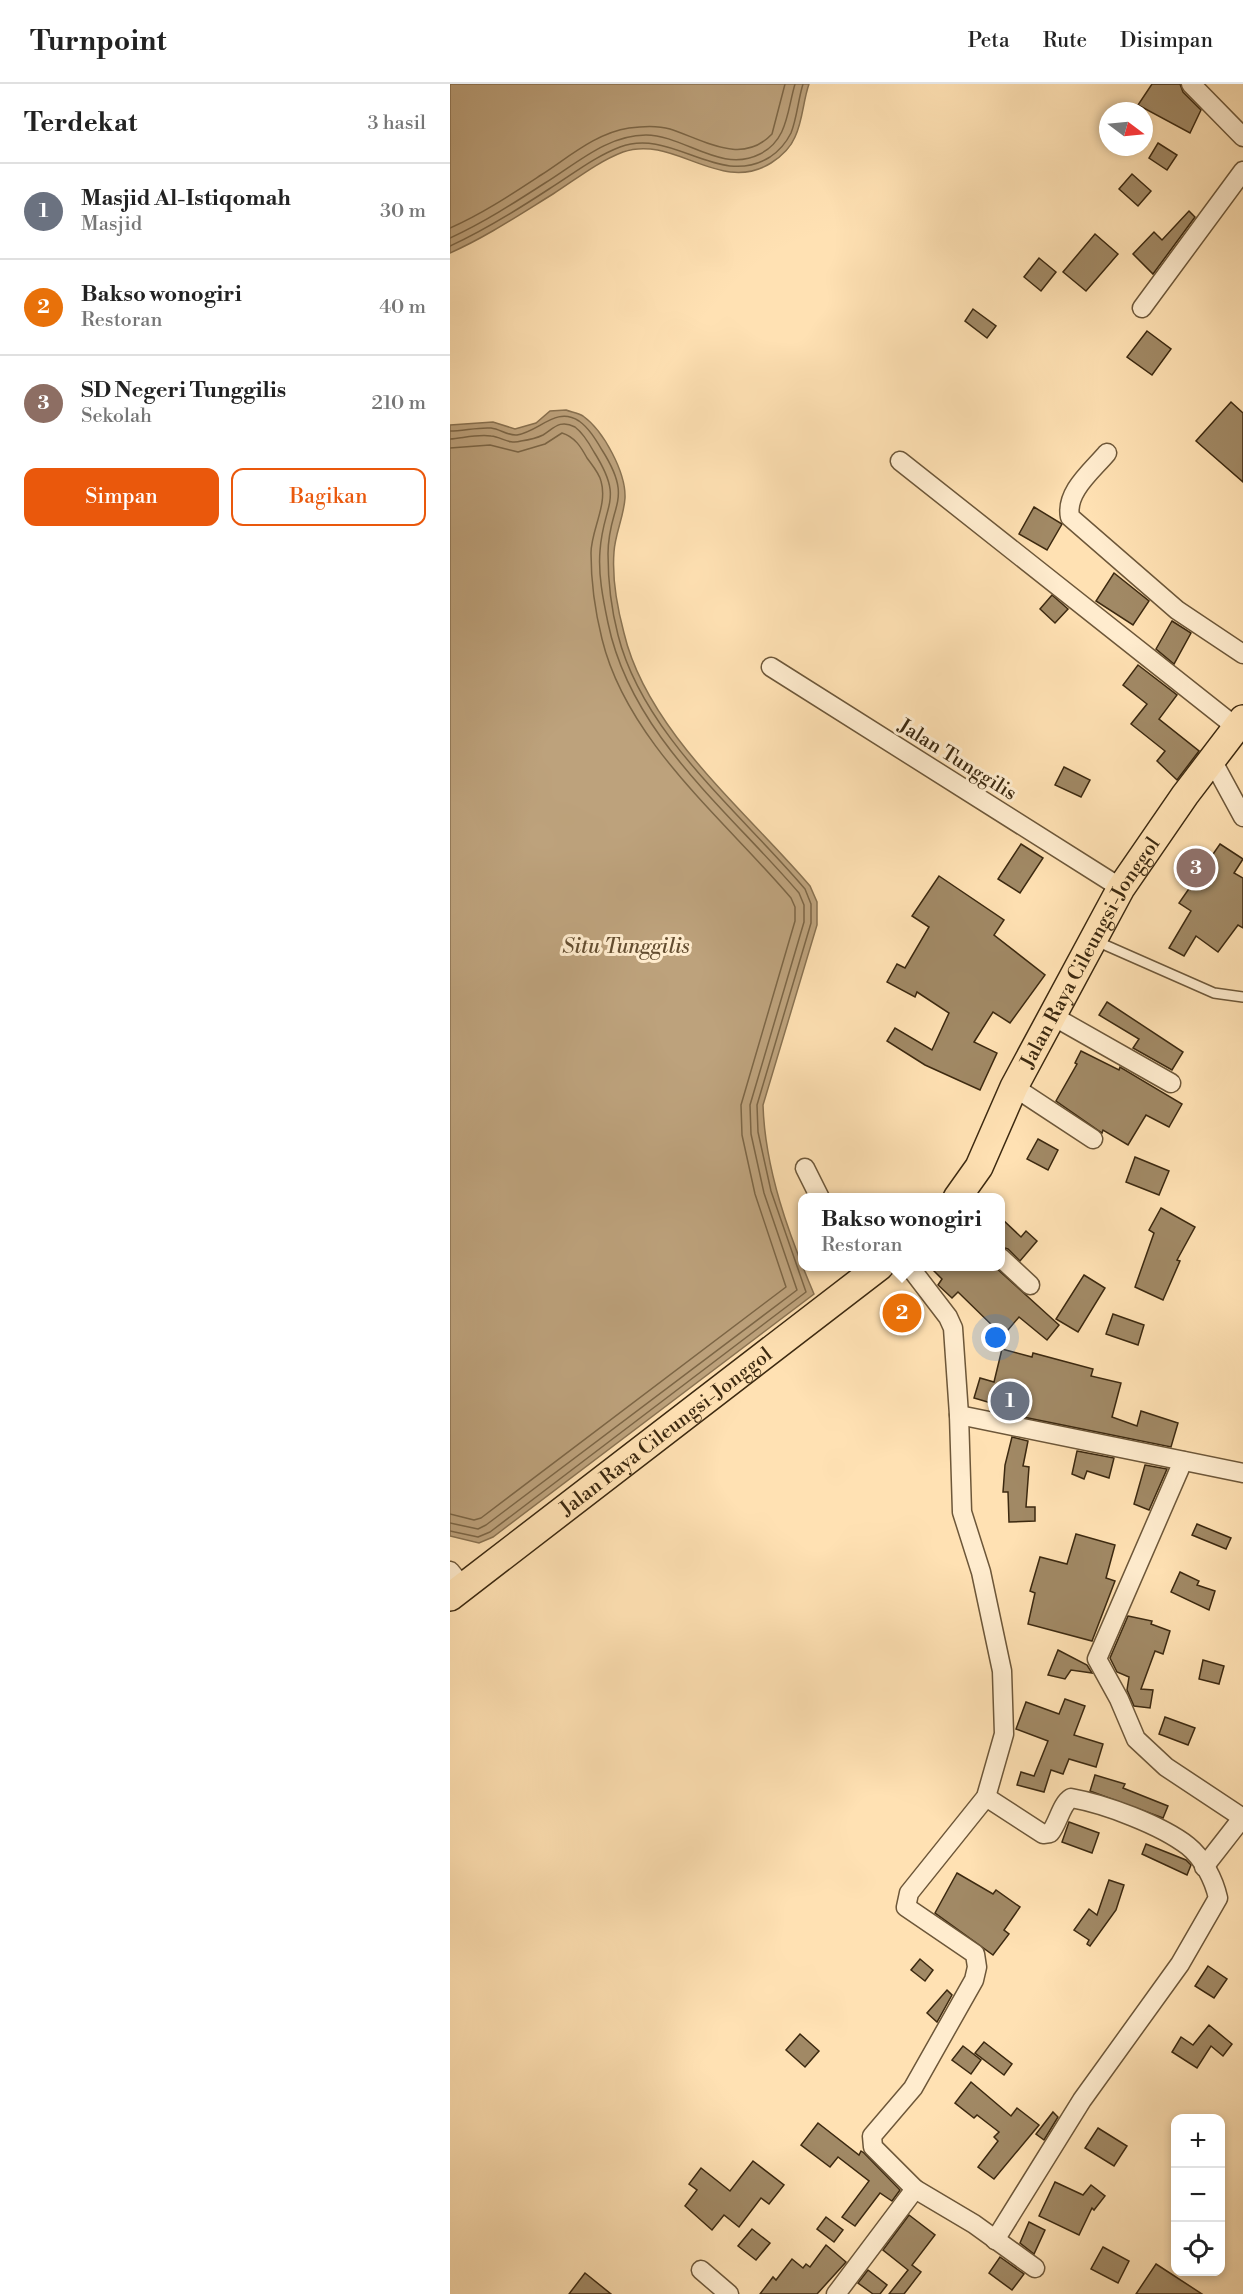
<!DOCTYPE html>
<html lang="id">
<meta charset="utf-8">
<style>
body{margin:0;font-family:"Libre Bodoni",serif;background:#f2f2f2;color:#222}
.controls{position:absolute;right:18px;bottom:18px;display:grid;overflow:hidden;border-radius:12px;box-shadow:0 3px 9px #0003}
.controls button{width:54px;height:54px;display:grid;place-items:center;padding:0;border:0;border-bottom:2px solid #e0e0e0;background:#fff;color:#222;font:30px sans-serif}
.compass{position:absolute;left:649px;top:18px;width:54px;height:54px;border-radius:50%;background:#fff;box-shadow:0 3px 9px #0003;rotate:106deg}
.you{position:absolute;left:546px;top:1254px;width:21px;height:21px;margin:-15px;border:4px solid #fff;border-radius:50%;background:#1a73e8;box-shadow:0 0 0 9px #1a73e833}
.badge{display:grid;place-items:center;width:39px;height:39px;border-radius:50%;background:#ea580c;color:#fff;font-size:20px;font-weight:700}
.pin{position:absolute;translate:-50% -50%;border:3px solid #fff;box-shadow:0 2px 6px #0006}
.popup{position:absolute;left:348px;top:1109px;width:207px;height:78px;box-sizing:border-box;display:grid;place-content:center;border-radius:12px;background:#fff;filter:drop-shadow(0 2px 4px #0005);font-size:20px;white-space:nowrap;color:#767676}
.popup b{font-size:22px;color:#222}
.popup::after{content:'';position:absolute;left:50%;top:100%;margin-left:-12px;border:12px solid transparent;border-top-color:#fff}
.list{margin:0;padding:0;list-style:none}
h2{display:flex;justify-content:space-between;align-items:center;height:78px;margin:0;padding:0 24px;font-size:26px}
h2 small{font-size:20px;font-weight:400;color:#767676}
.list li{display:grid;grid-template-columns:39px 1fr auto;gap:18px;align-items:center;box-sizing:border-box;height:96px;padding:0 24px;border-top:2px solid #e0e0e0}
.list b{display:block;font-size:22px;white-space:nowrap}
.list p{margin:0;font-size:20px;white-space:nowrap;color:#767676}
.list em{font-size:20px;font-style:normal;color:#767676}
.actions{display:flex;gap:12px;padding:18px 24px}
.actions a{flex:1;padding:14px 0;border:2px solid #ea580c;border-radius:12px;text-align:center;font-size:21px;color:#ea580c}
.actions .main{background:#ea580c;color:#fff}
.icon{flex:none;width:33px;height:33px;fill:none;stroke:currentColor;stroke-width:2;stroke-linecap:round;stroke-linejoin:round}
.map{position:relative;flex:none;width:793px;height:2210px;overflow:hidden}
header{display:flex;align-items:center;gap:36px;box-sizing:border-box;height:84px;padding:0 30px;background:#fff;border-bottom:2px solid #e0e0e0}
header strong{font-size:28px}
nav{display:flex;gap:33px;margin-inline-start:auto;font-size:21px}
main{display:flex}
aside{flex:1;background:#fff}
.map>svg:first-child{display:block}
</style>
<header>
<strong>Turnpoint</strong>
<nav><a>Peta</a><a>Rute</a><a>Disimpan</a></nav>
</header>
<main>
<aside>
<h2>Terdekat<small>3 hasil</small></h2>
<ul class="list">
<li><span class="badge" style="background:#6b7280">1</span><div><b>Masjid Al-Istiqomah</b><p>Masjid</p></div><em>30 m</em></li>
<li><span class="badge" style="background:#e8710a">2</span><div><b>Bakso wonogiri</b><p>Restoran</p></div><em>40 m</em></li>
<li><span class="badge" style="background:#8d6e63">3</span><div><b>SD Negeri Tunggilis</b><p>Sekolah</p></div><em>210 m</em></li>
</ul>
<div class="actions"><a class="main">Simpan</a><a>Bagikan</a></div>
</aside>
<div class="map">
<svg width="793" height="2210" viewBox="0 0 793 2210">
<rect width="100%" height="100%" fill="#ffe1b3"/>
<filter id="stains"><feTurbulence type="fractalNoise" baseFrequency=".00333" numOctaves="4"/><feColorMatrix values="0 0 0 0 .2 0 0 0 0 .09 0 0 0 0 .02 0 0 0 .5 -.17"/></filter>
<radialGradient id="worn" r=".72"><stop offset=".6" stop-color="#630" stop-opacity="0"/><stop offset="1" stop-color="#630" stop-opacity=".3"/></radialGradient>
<g fill="#bda27c" stroke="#897251" stroke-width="1.5">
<path d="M0 0H359C353 17 353 36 345 53 340 65 332 72 321 79 270 111 224 50 173 68 147 78 125 96 103 110 69 131 36 153 0 169Z"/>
<path d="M116 326C121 328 128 329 133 332 154 347 176 389 175 414 174 432 165 450 164 468 162 494 167 523 174 549 197 647 297 728 360 802L367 818V841L313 1021C315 1086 339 1151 364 1210L43 1453 29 1459 0 1452V341L43 338 65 345 86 339 100 327Z"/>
</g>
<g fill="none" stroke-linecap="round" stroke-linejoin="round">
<g stroke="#7c6646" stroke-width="1.5">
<path d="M0 144C32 130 62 110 91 91 119 73 146 49 179 44 193 42 207 41 220 45 254 56 292 82 322 50L335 0"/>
<path d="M0 154C33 139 64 119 95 99 126 80 157 51 196 51 234 51 271 90 310 70 338 56 337 27 345 0"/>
<path d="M0 162C35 146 67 126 99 105 123 90 144 73 170 63 222 43 269 105 320 73 329 67 336 59 341 49 347 34 348 16 353 0"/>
<path d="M0 347C13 347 28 343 41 344 50 345 58 352 67 351 90 347 106 322 129 337 139 344 146 356 152 366 185 418 158 420 158 470 158 497 161 524 168 551 193 651 291 729 355 805L361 820V839L307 1021 308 1048 321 1107 356 1208 40 1448 28 1453 0 1447"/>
<path d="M0 355C13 354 28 350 41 352 52 353 59 361 71 357 78 356 87 354 93 351 104 344 110 335 125 343 133 349 139 359 144 368 175 417 153 419 150 467 148 490 153 515 158 539 181 651 278 726 349 809L354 821V838L300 1021 301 1050 314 1109 347 1206 36 1441 28 1445 0 1439"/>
<path d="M0 364 40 361 68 368 95 360 112 349C125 353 131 363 137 374 142 381 149 389 151 397 158 421 141 446 141 469 141 498 145 527 152 555 177 658 275 736 341 814L345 823V837L291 1021 292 1051 305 1110 336 1203 31 1434 24 1436 0 1430"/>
</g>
</g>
<g fill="#a18965" stroke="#3c2910" stroke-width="1.5">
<path d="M702 0H730L733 8 751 26 740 49 688 21Z"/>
<path d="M708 59 727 71 717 86 699 74Z"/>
<path d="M682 90 701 107 688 122 669 105Z"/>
<path d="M739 127 745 133 703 190 683 170 704 148 712 156Z"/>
<path d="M645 150 668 170 636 207 613 188Z"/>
<path d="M589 174 606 188 591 207 574 193Z"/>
<path d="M523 225 546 242 537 254 515 237Z"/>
<path d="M697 247 721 265 702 291 677 273Z"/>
<path d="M781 318 793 329V398L746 357Z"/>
<path d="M584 423 612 440 597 466 569 450Z"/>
<path d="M664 489 699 517 683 541 646 517Z"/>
<path d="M602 511 618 525 605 539 590 525Z"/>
<path d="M722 537 741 549 724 580 706 565Z"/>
<path d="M688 581 727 611 709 635 749 667 727 696 707 677 715 667 681 640 697 620 673 601Z"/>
<path d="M614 683 640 696 631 713 605 701Z"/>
<path d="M571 760 593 774 570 809 548 795Z"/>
<path d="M770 760 793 775 784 789 793 794V844L788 841 768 868 746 852 734 872 719 864 741 827 729 819Z"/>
<path d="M489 792 554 836 544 851 595 891 560 939 543 928 524 958 547 969 530 1006 475 981 437 957 445 944 482 966 499 929 467 908 465 913 437 898 447 880 455 884 479 843 462 832Z"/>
<path d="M657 918 733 968 722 986 683 964 689 955 649 931Z"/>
<path d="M631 967 669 986 670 983 732 1020 719 1043 696 1031 678 1061 653 1046 652 1049 606 1017 627 980 625 979Z"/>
<path d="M588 1055 608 1066 598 1086 577 1075Z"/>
<path d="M685 1073 719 1087 709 1111 676 1098Z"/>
<path d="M711 1124 745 1143 727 1176 730 1177 713 1216 685 1203 704 1149 699 1146Z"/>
<path d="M551 1134 571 1153 576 1147 587 1157 570 1177 558 1165 551 1163Z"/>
<path d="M479 1182H544L609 1241 597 1256 569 1233 553 1252 508 1208 502 1214 488 1201 492 1195Z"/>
<path d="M634 1191 655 1204 628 1248 606 1235Z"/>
<path d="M663 1230 694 1241 688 1261 656 1250Z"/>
<path d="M552 1265 582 1273 583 1269 643 1285 641 1292 671 1299 662 1333 687 1342 691 1327 728 1339 721 1363 558 1330 547 1326 548 1321 524 1314 530 1294 544 1298Z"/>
<path d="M562 1353 578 1357 573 1382 579 1383 576 1423H585V1437L559 1438 558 1408H553L555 1381Z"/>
<path d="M627 1367 664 1374 659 1394 637 1387 634 1395 622 1390Z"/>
<path d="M695 1381 717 1385 699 1426 684 1420Z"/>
<path d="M747 1440 781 1454 776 1465 742 1451Z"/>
<path d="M626 1450 665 1461 656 1494 665 1497 642 1557 578 1540 585 1509 580 1507 590 1473 617 1480Z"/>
<path d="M730 1488 749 1497 747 1501 765 1507 759 1526 721 1508Z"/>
<path d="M678 1532 702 1537 701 1540 720 1547 713 1570 705 1567 691 1605 703 1606 700 1624 684 1622 677 1606 679 1593 667 1588 660 1574Z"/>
<path d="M608 1566 637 1581 642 1589 621 1586 615 1595 598 1591Z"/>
<path d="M753 1576 774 1582 769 1600 749 1595Z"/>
<path d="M615 1615 635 1622 624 1651 653 1660 646 1683 619 1675 613 1690 601 1686 594 1708 567 1701 571 1688 584 1692 598 1657 566 1645 576 1618 609 1630Z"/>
<path d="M715 1633 745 1644 738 1661 709 1650Z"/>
<path d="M645 1691 675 1700 673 1704 718 1722 713 1734 640 1707Z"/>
<path d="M619 1738 649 1749 642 1769 612 1758Z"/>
<path d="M696 1760 736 1776 741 1781 737 1791 692 1770Z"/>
<path d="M507 1789 543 1810 546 1806 570 1823 554 1846 559 1850 543 1871 485 1829Z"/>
<path d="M659 1796 674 1801 666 1826 640 1862 637 1860 639 1856 624 1846 639 1825 647 1831Z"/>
<path d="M470 1875 483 1886 475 1897 461 1886Z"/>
<path d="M758 1882 777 1895 764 1914 745 1902Z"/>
<path d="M497 1906 502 1911 487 1938 477 1929Z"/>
<path d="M759 1941 782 1960 773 1972 761 1962 747 1984 722 1968 731 1953 743 1961Z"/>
<path d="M350 1950 369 1967 355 1983 336 1966Z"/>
<path d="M534 1958 562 1980 554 1991 525 1969Z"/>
<path d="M513 1962 531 1976 521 1990 502 1976Z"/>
<path d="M521 1998 561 2032 567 2024 589 2041 544 2095 528 2083 548 2057 544 2053 549 2048 527 2031 524 2034 505 2019Z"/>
<path d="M603 2028 608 2033 594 2056 586 2050Z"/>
<path d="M368 2039 409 2071 411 2067 414 2069 450 2106 442 2117 430 2109 405 2142 392 2133 419 2097 388 2073 380 2083 351 2061Z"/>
<path d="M648 2044 677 2062 664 2082 635 2064Z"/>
<path d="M303 2077 334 2101 319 2120 311 2114 289 2143 274 2131 262 2146 235 2122 247 2106 239 2100 251 2084 280 2107Z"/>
<path d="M605 2098 633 2111 641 2101 655 2112 644 2126 642 2124 629 2151 589 2132Z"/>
<path d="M459 2131 485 2151 462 2181 471 2188 454 2210H439L458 2186 433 2166Z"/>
<path d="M376 2133 393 2146 384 2158 367 2145Z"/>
<path d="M579 2138 595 2146 584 2170 570 2159Z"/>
<path d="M302 2145 320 2159 306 2176 288 2162Z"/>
<path d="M376 2161 396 2178 367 2210H310L323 2193 326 2196 342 2175 353 2184 356 2180 360 2183Z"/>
<path d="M653 2163 679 2177 668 2199 641 2185Z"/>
<path d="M550 2173 574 2190 562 2206 539 2189Z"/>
<path d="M706 2180 752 2210H686Z"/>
<path d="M418 2186 437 2201 430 2210H423L408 2199Z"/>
<path d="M135 2189 161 2210H119Z"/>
</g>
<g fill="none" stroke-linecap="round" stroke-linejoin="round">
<g stroke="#6d5739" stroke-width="12">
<path id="lane" d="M646 857 764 909 793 913"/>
</g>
<g stroke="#6d5739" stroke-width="21">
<g id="street">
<path d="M741 0 793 53"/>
<path d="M692 224 793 87"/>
<path d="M657 369C642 387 615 408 620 433L727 526 793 570"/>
<path d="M450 377 786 643"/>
<path d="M321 583 671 804"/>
<path d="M762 676 793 733"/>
<path d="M601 931 721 999"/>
<path d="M564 1003 643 1055"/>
<path d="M355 1084 370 1114"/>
<path d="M551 1174 580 1201"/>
<path d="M509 1331 793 1389"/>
<path d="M733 1377 647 1575 669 1615 686 1655 716 1683 793 1734"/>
<path d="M0 1487 13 1503"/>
<path d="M536 1713 593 1750 600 1749C608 1740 611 1720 621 1714 655 1720 711 1741 738 1762 753 1774 764 1796 768 1814L730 1880 632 2016 545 2156"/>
<path d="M754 1783 793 1733"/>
<path d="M465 2105 524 2140 585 2184"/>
<path d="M251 2186 279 2210"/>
<path d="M386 2210 465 2105 423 2063 422 2052 463 2004 524 1896 527 1883 525 1870 456 1823 459 1809 536 1713 554 1650 552 1587 531 1488 512 1428 509 1331 503 1244 498 1233 459 1182"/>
</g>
</g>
<g stroke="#3c2910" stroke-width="30">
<g id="primary">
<path id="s1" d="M507 1114 529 1083 564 1003 671 804 735 711 793 635"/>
<path id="s2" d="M0 1513 430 1182"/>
</g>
</g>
<use href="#lane" stroke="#ffecce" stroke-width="9"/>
<use href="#street" stroke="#ffecce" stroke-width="18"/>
<use href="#primary" stroke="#ffe1b3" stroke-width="27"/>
</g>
<g text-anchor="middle" stroke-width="6" stroke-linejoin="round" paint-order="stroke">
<g font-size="20" fill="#3c2910" stroke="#ffecce">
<text transform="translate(508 675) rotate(32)" y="7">Jalan Tunggilis</text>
<text dy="7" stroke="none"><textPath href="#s1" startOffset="280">Jalan Raya Cileungsi-Jonggol</textPath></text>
<text dy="7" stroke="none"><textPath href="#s2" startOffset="272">Jalan Raya Cileungsi-Jonggol</textPath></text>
</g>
<g font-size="21" font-style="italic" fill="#634d30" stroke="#ffecce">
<text x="176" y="869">Situ Tunggilis</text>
</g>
</g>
<rect width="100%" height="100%" filter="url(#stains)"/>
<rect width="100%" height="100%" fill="url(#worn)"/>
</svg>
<div class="controls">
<button>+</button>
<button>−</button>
<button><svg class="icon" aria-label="locate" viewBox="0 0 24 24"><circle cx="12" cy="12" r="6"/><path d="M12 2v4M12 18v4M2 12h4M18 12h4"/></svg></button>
</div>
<svg class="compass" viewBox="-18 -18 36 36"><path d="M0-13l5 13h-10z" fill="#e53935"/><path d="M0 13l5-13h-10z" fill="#767676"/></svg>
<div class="you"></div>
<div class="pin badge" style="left:560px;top:1317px;background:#6b7280">1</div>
<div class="pin badge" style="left:452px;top:1229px;background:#e8710a">2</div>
<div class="popup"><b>Bakso wonogiri</b>Restoran</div>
<div class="pin badge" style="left:746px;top:784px;background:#8d6e63">3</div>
</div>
</main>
